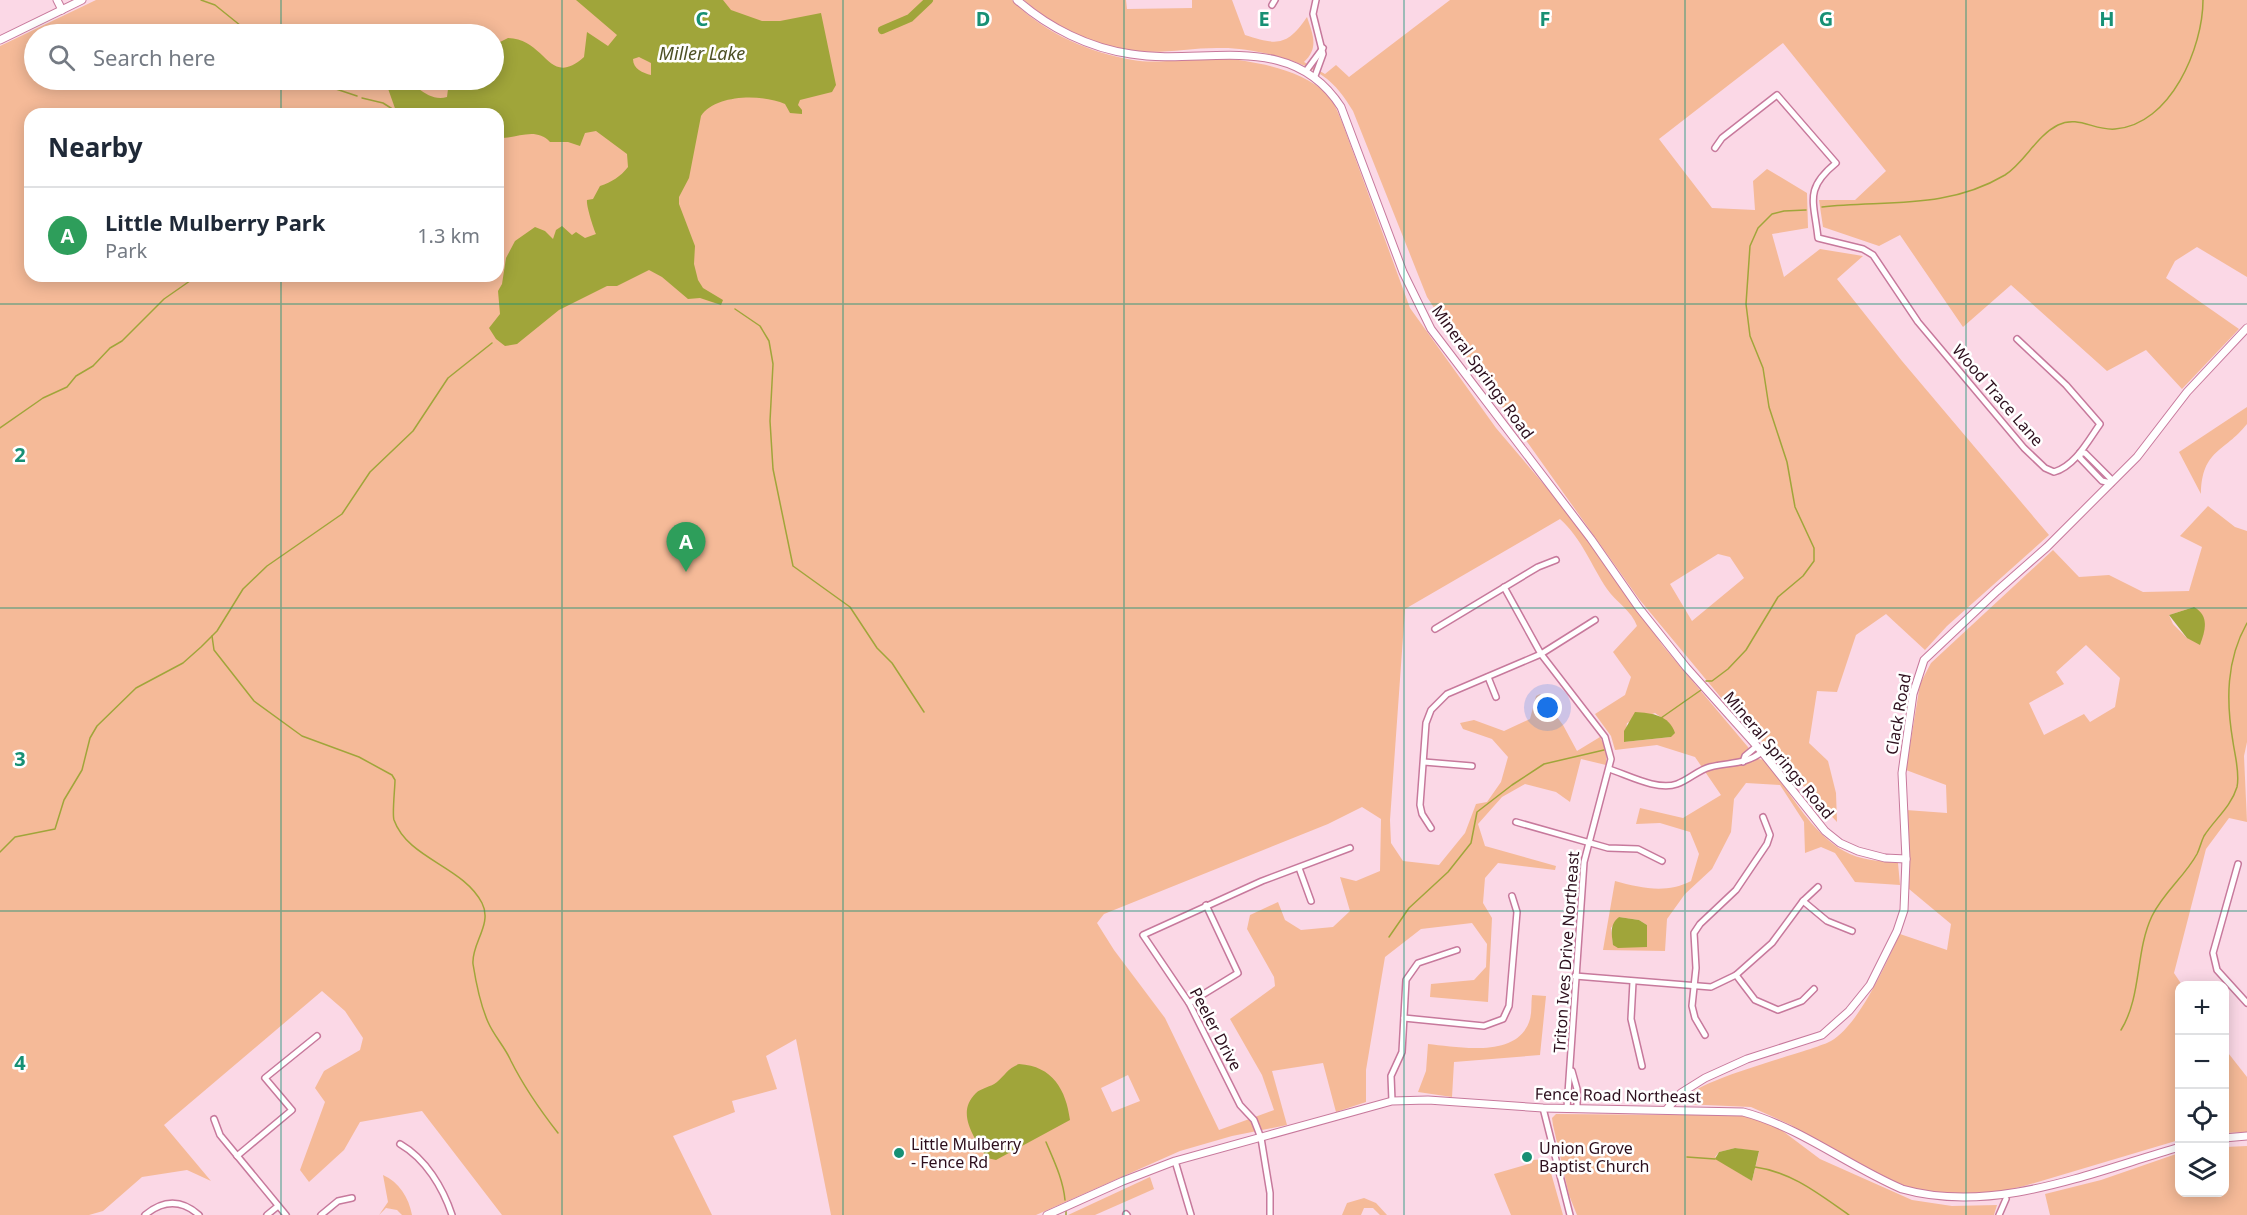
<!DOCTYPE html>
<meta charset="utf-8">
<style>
body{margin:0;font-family:"Noto Sans",sans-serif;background:#f2f2f3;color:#1f2937}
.controls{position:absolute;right:18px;bottom:18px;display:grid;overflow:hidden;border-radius:12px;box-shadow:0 3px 15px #0003}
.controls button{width:54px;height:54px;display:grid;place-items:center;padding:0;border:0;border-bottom:2px solid #e0e1e3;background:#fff;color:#1f2937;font:30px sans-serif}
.you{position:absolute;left:1548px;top:708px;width:21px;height:21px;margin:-15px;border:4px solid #fff;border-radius:50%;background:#1a73e8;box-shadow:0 0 0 9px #1a73e833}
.badge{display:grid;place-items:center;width:39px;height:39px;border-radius:50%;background:#7c3aed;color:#fff;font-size:20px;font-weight:700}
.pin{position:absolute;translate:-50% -50px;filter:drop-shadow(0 2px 3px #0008)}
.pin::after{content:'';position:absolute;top:32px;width:21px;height:18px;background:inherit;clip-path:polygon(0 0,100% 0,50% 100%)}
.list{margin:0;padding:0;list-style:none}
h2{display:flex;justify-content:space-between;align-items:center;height:78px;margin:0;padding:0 24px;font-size:26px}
h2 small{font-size:20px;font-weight:400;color:#747a83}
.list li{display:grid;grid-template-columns:39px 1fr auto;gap:18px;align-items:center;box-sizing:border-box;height:96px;padding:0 24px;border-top:2px solid #e0e1e3}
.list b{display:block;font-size:22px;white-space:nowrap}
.list p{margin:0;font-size:20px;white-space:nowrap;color:#747a83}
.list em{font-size:20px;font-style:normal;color:#747a83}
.icon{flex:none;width:33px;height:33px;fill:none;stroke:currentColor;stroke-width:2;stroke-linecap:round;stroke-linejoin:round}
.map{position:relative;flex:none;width:2247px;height:1215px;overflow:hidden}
.search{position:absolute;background:#fff;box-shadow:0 3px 15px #0003;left:24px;top:24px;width:480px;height:66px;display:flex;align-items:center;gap:15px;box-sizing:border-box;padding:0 21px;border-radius:33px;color:#747a83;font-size:22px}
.panel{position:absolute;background:#fff;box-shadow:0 3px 15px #0003;left:24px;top:108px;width:480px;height:174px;border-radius:18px}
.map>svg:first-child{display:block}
</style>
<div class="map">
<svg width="2247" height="1215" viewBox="0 0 2247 1215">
<rect width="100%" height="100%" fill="#fbd8e6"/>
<g fill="#f5ba98" fill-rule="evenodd">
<path d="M96 0H1012C1042 32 1089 53 1133 60 1161 65 1191 56 1220 58 1254 61 1301 69 1327 94 1334 101 1338 113 1342 122L1410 308 1496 428 1569 514 1663 646 1758 759 1765 760C1789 790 1810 832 1844 851 1859 860 1880 861 1898 863L1900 885 1855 882 1835 853 1821 847 1805 853 1804 822 1780 785 1746 783 1734 799 1731 832 1712 869 1685 894 1667 919 1665 951 1603 950 1615 881C1641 888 1666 894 1691 881L1699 854 1690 832 1660 823 1636 824 1640 808 1683 818 1721 795 1695 757 1657 745 1615 750 1611 736 1595 714 1625 695 1631 677 1613 652 1637 626C1632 611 1616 602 1607 589 1591 565 1582 539 1560 519L1405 609 1390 820 1391 843 1403 861 1439 865 1465 833 1476 804 1487 802 1501 782 1508 757 1492 739 1463 729 1460 723 1474 720 1504 731 1530 719 1536 696 1540 694 1563 725 1577 751 1600 737 1607 751 1606 765 1581 759 1570 802 1556 792 1525 784 1502 797 1478 824 1485 846 1556 866 1555 870 1498 863 1485 878 1483 903 1492 918 1488 1002 1430 997 1431 984 1474 980 1486 967 1487 944 1472 923 1421 929 1385 957 1366 1070V1102L1336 1112 1323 1063 1272 1071 1287 1125 1232 1136 1180 1151 1036 1215H831L796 1039 766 1056 777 1089 732 1101 735 1112 673 1136 712 1215H502L422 1111 360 1122 344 1150 309 1182 300 1170 325 1102 315 1088 324 1071 360 1050 363 1038 345 1011 322 991 164 1125 211 1181 187 1170 142 1177 103 1211 89 1215H0V46ZM34 34H494V80H34ZM30 114H498V276H30ZM1655 713 1669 723 1671 737 1624 742 1627 723ZM1362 807 1381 819 1380 871 1356 881 1340 877 1350 911 1333 927 1301 930 1285 920 1278 902 1250 915 1247 929 1274 977 1275 986 1230 1019 1262 1075 1274 1110 1219 1130 1165 1018 1114 950 1097 923 1104 914 1328 824ZM1619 917 1639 920 1647 925 1646 947 1613 945 1611 928ZM1128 1075 1140 1101 1112 1112 1101 1088Z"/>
<path d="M1024 0H1126L1127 9 1192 8V0H1232L1245 35C1276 45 1287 47 1307 17 1313 35 1319 48 1304 62L1325 74 1336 65 1349 77 1450 0H2247V277L2197 247 2175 261 2166 278 2239 329 2182 389 2146 350 2107 371 2011 285 1963 327 1900 235 1879 246 1823 227 1819 200H1855L1886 171 1783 43 1659 139 1712 208 1755 210 1753 181 1767 169 1807 193 1808 228 1772 234 1784 277 1820 249 1863 256 1837 279 1902 361 2049 535 1947 626 1925 650 1886 614 1856 635 1837 692 1817 691 1809 743 1828 761 1836 793 1837 822 1723 700 1639 599 1461 349 1427 297 1353 111C1345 98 1336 85 1323 76 1301 59 1250 48 1223 48 1194 47 1164 54 1136 51 1097 47 1053 26 1024 0ZM1718 554 1730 557 1744 578 1692 621 1670 584Z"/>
<path d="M2247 407V424C2224 453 2202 449 2201 494L2179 452Z"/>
<path d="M2208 506 2235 527 2247 531V742L2244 756 2247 822 2229 818 2206 849 2174 973 2182 985 2179 1140 2024 1186 1981 1196 1917 1191 1875 1173 1823 1145 1791 1125 1751 1107 1682 1104C1684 1081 1809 1053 1831 1041 1860 1024 1886 963 1900 934L1947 950 1951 924 1909 889 1906 810 1947 813 1946 785 1906 770 1920 684 1931 663 2053 550 2079 577 2109 575 2143 592 2189 591 2202 547 2180 536ZM2194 607 2187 638 2173 624 2169 615ZM2086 645 2120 678 2115 707 2090 722 2084 714 2044 735 2029 703 2064 684 2056 672Z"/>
<path d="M1532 995 1546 996 1540 1055 1454 1062 1452 1097 1418 1092 1426 1071 1428 1044C1458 1047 1519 1059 1530 1019 1532 1012 1531 1003 1532 995Z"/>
<path d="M2225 1049 2247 1077V1132L2225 1133Z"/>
<path d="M1713 1112 1738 1114 1763 1121 1780 1129 1820 1159 1912 1200 1952 1206 1997 1205 1994 1215H1577L1569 1195 1553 1125 1552 1118 1556 1114 1680 1115ZM1735 1148 1759 1152 1752 1181 1715 1157 1719 1152Z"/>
<path d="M2247 1146V1215H2050L2045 1194 2101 1180 2179 1153 2180 1192H2224L2225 1147Z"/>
<path d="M1547 1159 1563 1215H1511L1494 1174 1532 1163V1160Z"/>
<path d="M383 1175C399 1182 409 1198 412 1215H402L397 1210 386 1208 379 1215 388 1202Z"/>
<path d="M1150 1177 1154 1189 1095 1215H1068Z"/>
<path d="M1364 1198 1376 1203 1387 1215H1380L1373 1208H1364L1361 1215H1342L1347 1203Z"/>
</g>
<g fill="#a0a53a" fill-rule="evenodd">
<path d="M576 0H723L731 10 762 21H780L821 13 836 85 832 92 800 100 798 105 802 110V114L790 113 785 104C762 94 716 94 701 116L689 178 679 197V204L695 246 694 264 698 280 703 288 723 300 721 305 700 298 688 299 662 277 649 270 617 286H607L559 310 517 344 505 346 496 339 489 328 500 314 498 291 502 284 506 258 515 241 535 227 545 231 553 239 556 230 562 226 572 235 576 232 585 238 596 234C593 227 586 205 587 200L593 199 600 186C612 182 620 177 628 167L627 154 596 131 585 133 580 146 568 142H550C536 127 518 138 501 138L498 147V114H397L386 83C411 69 422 104 447 97L448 89 454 82 494 80V45L508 38C547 39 548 89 584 57L587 32 608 46 617 35ZM639 57 651 63V75C643 73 633 69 633 59Z"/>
<path d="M2194 607C2210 616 2205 631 2200 645L2187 638 2169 615Z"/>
<path d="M1635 712C1652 713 1669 715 1675 733L1671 737 1624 742V731Z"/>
<path d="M1619 917 1639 920 1647 925V947L1618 948 1613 945C1612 934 1609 925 1619 917Z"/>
<path d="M1019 1064C1053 1066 1066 1090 1070 1120L996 1160 987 1158C977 1141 954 1114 976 1093 981 1088 991 1087 997 1082 1005 1075 1008 1068 1019 1064Z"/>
<path d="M1735 1148 1759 1151 1752 1181 1715 1159 1719 1152Z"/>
</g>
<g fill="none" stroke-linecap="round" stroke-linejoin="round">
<g stroke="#a0a53a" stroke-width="1.5">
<path d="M201 0 215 5 251 34"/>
<path d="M309 80 357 96"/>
<path d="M362 98 383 103 394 110"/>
<path d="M1822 207C1886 200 1946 210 2005 175 2025 162 2036 136 2058 125 2078 115 2095 131 2115 129 2171 125 2203 47 2203 0"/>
<path d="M735 309 760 326 769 341 773 364 770 421 773 469 793 566 850 607 877 648 892 663 924 712"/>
<path d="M0 428 43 398 67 387 76 376 93 366 110 348 122 341 164 299 197 276"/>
<path d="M212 636 214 650 254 701 302 736 359 757 392 775 395 780C395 788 392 814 394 820 408 859 463 866 482 903 493 924 471 944 473 964 476 983 480 1004 488 1022 494 1036 505 1047 511 1061 524 1087 540 1110 558 1133"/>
<path d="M1706 681H1712L1728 669 1746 650 1778 597 1803 576 1814 561V548L1795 507 1787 462 1769 407 1763 368 1750 336 1746 304 1750 246 1758 228 1772 214 1784 211 1806 210"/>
<path d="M1661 718 1701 690"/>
<path d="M0 852 15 837 55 829 64 800 82 770 90 738 97 726 136 688 183 663 201 647 217 631 243 589 267 566 342 514 370 472 413 431 448 378 492 343"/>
<path d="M1389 937 1409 908 1448 872 1471 843 1477 812 1512 785 1544 764 1604 750"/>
<path d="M2121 1030C2142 996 2135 952 2152 916 2164 892 2185 876 2197 854 2200 848 2201 842 2204 836 2214 820 2231 807 2237 787 2240 773 2235 756 2233 742 2226 701 2226 660 2247 623"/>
<path d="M1046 1142C1054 1161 1063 1179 1065 1200"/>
<path d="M1687 1157 1715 1159"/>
<path d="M1755 1167C1792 1172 1820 1195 1849 1215"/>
<path d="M1066 1211V1215"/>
</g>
<path stroke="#a0a53a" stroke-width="8" d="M882 30 910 18 929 0"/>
<g stroke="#c7799c" stroke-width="8">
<g id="street">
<path d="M1272 5 1275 0"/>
<path d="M1306 71 1323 48"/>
<path d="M1315 76 1323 54 1313 14 1316 0"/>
<path d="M1715 148 1722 138 1777 95 1836 163C1804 189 1814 201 1818 238L1863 249 1873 255 1918 322 2024 448 2045 468 2054 472C2075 466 2088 441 2100 424L2066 385 2017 339"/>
<path d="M2080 453V458L2102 481 2111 483"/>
<path d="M2080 453H2085L2110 478 2111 483"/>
<path d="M1504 587 1541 654 1605 737 1611 759 1584 862 1567 1108"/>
<path d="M1435 629 1538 567 1556 560"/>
<path d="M1488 677 1496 697"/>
<path d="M1424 762 1472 766"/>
<path d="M1743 762 1745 756 1757 746"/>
<path d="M1609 769C1628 775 1657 791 1677 784 1689 780 1698 770 1710 767 1730 762 1745 765 1762 752"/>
<path d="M1516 822 1608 848 1638 849 1662 861"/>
<path d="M1431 828 1422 814 1420 805 1426 723 1431 710 1447 694 1541 654 1595 620"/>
<path d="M2238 864 2213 953 2217 970 2247 1003"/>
<path d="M1299 868 1311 901"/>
<path d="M1803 901 1827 921 1852 931"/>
<path d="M1736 975 1755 1000 1778 1010 1802 1001 1814 989"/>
<path d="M1575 976 1711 987 1736 975 1772 943 1803 901 1818 887"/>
<path d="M1633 982 1631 1019 1642 1066"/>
<path d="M1189 1003 1238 973 1206 905"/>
<path d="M1404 1018 1484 1026 1503 1019 1509 1006 1517 912 1512 896"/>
<path d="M1705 1035 1695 1018 1692 1006 1696 968 1694 933 1700 924 1736 890 1767 844 1770 835 1763 817"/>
<path d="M1572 1071 1577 1089V1108"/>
<path d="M1392 1101 1391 1076 1402 1052 1406 980 1418 963 1457 950"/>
<path d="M1543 1108 1570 1215"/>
<path d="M214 1119 220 1135 286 1215"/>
<path d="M400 1144C426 1159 443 1188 452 1215"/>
<path d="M237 1156 292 1110 265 1078 317 1036"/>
<path d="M1175 1161 1191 1215"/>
<path d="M1126 1214 1127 1215"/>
<path d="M145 1215C163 1200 181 1199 199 1215"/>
<path d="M267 1215 278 1206"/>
<path d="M321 1215 338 1201 352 1198"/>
<path d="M1270 1215V1193L1261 1138 1254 1120 1240 1105 1189 1003 1143 935 1262 881 1350 848"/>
<path d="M1999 1215 2006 1199"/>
</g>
</g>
<g stroke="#c7799c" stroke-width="9">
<g id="secondary">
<path d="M57 0 62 10"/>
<path d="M1017 0C1049 28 1089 48 1131 54 1205 66 1291 29 1341 107L1403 272 1431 329 1591 539 1639 608 1686 667 1762 752 1825 831 1840 843 1858 851 1885 858 1906 859"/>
<path d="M0 40 82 0"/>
<path d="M1667 1109 1681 1093 1705 1078 1747 1059 1822 1035 1849 1011 1870 985 1897 931 1904 910 1906 859 1902 773 1913 694 1924 660 1997 591 2047 547 2137 457 2187 392 2247 328"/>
<path d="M2224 1138 2247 1136"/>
<path d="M1047 1215 1123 1181 1175 1161 1392 1101 1428 1100 1543 1108 1743 1112C1800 1127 1848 1166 1902 1189 1994 1215 2092 1172 2180 1147"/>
</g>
</g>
<use href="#street" stroke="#fff" stroke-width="5"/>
<use href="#secondary" stroke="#fff" stroke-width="7"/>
</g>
<path fill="none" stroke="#179074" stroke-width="1.5" stroke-opacity="0.55" d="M281 0V34M562 0V1215M843 0V1215M1124 0V1215M1404 0V1215M1685 0V1215M1966 0V1215M281 80V114M281 276V1215M0 304H2247M0 608H2247M0 911H2247"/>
<g fill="#179074" stroke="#fff" stroke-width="2">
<circle cx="899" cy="1153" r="6"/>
<circle cx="1527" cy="1157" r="6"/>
</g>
<g text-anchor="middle" stroke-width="5" stroke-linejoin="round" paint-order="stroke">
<g font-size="16" fill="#2d0f1d" stroke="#fff">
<text transform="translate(1483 372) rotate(54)" y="6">Mineral Springs Road</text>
<text transform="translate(1998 395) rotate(49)" y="6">Wood Trace Lane</text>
<text transform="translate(1898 714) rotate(-80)" y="6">Clack Road</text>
<text transform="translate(1779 755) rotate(50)" y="6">Mineral Springs Road</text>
<text transform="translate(1566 952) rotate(-86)" y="6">Triton Ives Drive Northeast</text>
<text transform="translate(1216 1029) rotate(62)" y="6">Peeler Drive</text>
<text transform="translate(1618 1095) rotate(1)" y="6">Fence Road Northeast</text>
</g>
<g font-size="16" fill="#2d0f1d" stroke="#fff" text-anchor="start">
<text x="911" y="1150">Little Mulberry<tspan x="911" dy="18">- Fence Rd</tspan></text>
<text x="1539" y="1154">Union Grove<tspan x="1539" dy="18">Baptist Church</tspan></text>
</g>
<g font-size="18" font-style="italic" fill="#4d5025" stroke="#fff">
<text x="702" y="60">Miller Lake</text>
</g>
</g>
<g font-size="20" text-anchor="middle" font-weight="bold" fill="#179074" stroke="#fff" stroke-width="5" stroke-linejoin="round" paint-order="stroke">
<text x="702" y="26">C</text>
<text x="983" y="26">D</text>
<text x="1264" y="26">E</text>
<text x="1545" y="26">F</text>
<text x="1826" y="26">G</text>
<text x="2107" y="26">H</text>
<text x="20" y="462">2</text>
<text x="20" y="766">3</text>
<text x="20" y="1070">4</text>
</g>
</svg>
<div class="controls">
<button>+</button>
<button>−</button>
<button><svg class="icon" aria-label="locate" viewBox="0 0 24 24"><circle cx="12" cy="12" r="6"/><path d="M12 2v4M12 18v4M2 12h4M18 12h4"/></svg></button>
<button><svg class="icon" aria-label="layers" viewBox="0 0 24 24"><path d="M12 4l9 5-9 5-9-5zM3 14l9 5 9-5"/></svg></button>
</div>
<div class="you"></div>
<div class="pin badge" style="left:686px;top:572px;background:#2e9e5b">A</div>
<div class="search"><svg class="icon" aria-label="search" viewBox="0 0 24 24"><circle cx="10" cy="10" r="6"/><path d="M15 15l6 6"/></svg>Search here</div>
<section class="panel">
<h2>Nearby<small></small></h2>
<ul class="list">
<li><span class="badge" style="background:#2e9e5b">A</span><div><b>Little Mulberry Park</b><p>Park</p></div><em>1.3 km</em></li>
</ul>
</section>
</div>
